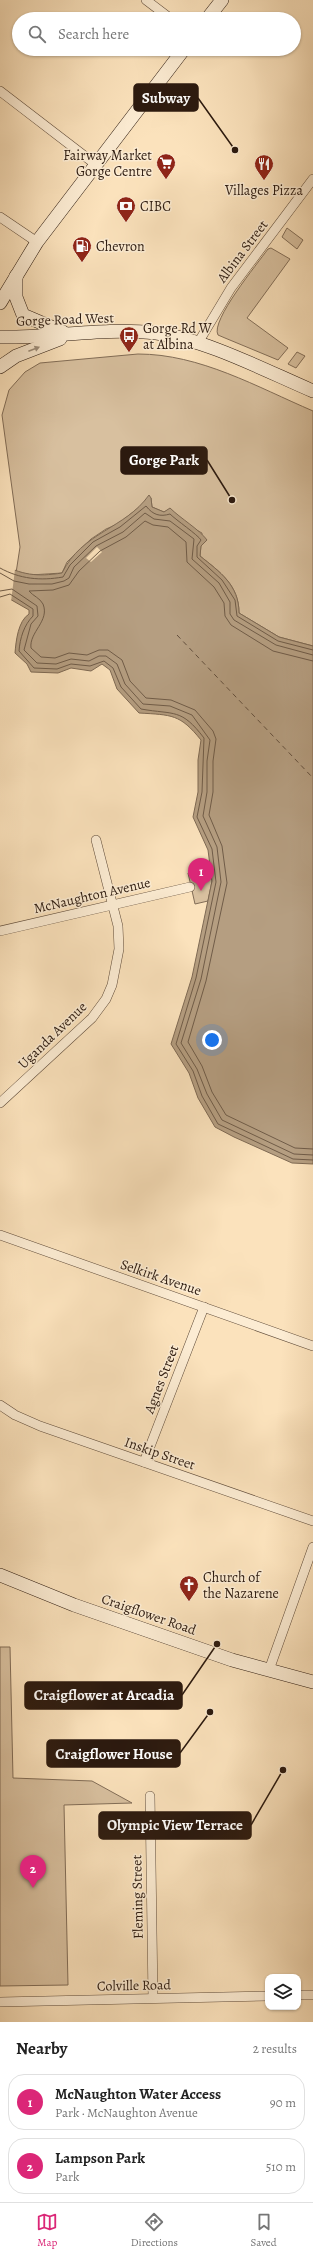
<!DOCTYPE html>
<meta charset="utf-8">
<style>
body{margin:0;font-family:Alegreya,serif;background:#f2f2f2;color:#222}
.controls{position:absolute;right:12px;bottom:12px;display:grid;overflow:hidden;border-radius:8px;box-shadow:0 1px 3px #0004}
.controls button{width:36px;height:36px;display:grid;place-items:center;padding:0;border:0;border-bottom:1px solid #e0e0e0;background:#fff;color:#222;font:20px sans-serif}
.you{position:absolute;left:212px;top:1040px;width:14px;height:14px;margin:-10px;border:3px solid #fff;border-radius:50%;background:#1a73e8;box-shadow:0 0 0 6px #1a73e833}
.badge{display:grid;place-items:center;width:26px;height:26px;border-radius:50%;background:#db2777;color:#fff;font-size:13px;font-weight:700}
.pin{position:absolute;translate:-50% -33px;filter:drop-shadow(0 1px 2px #0008)}
.pin::after{content:'';position:absolute;top:21px;width:14px;height:12px;background:inherit;clip-path:polygon(0 0,100% 0,50% 100%)}
.list{margin:0;padding:0;list-style:none}
h2{display:flex;justify-content:space-between;align-items:center;height:52px;margin:0;padding:0 16px;font-size:17px}
h2 small{font-size:13px;font-weight:400;color:#767676}
.list li{display:grid;grid-template-columns:26px 1fr auto;gap:12px;align-items:center;box-sizing:border-box;height:56px;margin:0 8px 8px;padding:0 8px;border:1px solid #e0e0e0;border-radius:16px}
.list b{display:block;font-size:15px;white-space:nowrap}
.list p{margin:0;font-size:13px;white-space:nowrap;color:#767676}
.list em{font-size:13px;font-style:normal;color:#767676}
.icon{flex:none;width:22px;height:22px;fill:none;stroke:currentColor;stroke-width:2;stroke-linecap:round;stroke-linejoin:round}
.map{position:relative;flex:none;width:313px;height:2022px;overflow:hidden}
.search{position:absolute;background:#fff;box-shadow:0 1px 3px #0004;left:12px;right:12px;top:12px;height:44px;display:flex;align-items:center;gap:10px;box-sizing:border-box;padding:0 14px;border-radius:22px;color:#767676;font-size:15px}
.sheet{height:180px;background:#fff}
nav{display:flex;justify-content:space-around;align-items:center;box-sizing:border-box;height:56px;border-top:1px solid #e0e0e0;background:#fff;font-size:11px;color:#767676}
nav a{display:grid;justify-items:center;gap:2px}
nav .on{color:#db2777}
.map>svg:first-child{display:block}
</style>
<div class="map">
<svg width="313" height="2022" viewBox="0 0 313 2022">
<rect width="100%" height="100%" fill="#fbe2bc"/>
<filter id="stains"><feTurbulence type="fractalNoise" baseFrequency=".005" numOctaves="4"/><feColorMatrix values="0 0 0 0 .2 0 0 0 0 .09 0 0 0 0 .02 0 0 0 .5 -.17"/></filter>
<radialGradient id="worn" r=".72"><stop offset=".6" stop-color="#630" stop-opacity="0"/><stop offset="1" stop-color="#630" stop-opacity=".3"/></radialGradient>
<g fill="#d8c09f" stroke="#826d57">
<path d="M287 228 303 240 297 249 282 237Z"/>
<path d="M271 248 290 259 247 318 288 348 278 360 225 338 218 335C210 321 258 263 268 249Z"/>
<path d="M297 352 305 356 296 368 288 364Z"/>
<path d="M138 354C200 354 257 387 313 411V646L279 637 239 613C239 585 220 572 200 556L202 533 189 526 170 509 164 512 152 507 151 498 118 524 106 529 91 539 67 562 62 573 30 575 16 573 20 547 2 415 9 390 25 372 40 363Z"/>
<path d="M211 868 212 881 208 901 195 904 188 873Z"/>
<path d="M0 1647H10L13 1778 92 1781 132 1803 64 1805 68 1985 0 1986Z"/>
</g>
<path fill="#b59e81" stroke="#7e6953" d="M149 495 151 498 152 507 164 512 170 508C180 518 200 530 207 540L201 546 200 556C220 572 239 585 239 613L279 637 313 646V1164L292 1163 234 1137 215 1127 198 1098 189 1073 171 1044 192 977 212 881 208 850 193 817 198 792V760L201 740C180 714 172 715 139 713L117 689 110 670 102 664 91 671 71 668 58 673 31 672 27 664 15 653C16 641 18 621 29 614V610L8 598 0 563C21 575 37 577 62 573 82 532 125 529 149 495Z"/>
<g fill="#fbe2bc">
<path d="M97 547 102 552 91 562 86 558Z"/>
<path d="M0 561 15 569 11 602 8 600 0 603Z"/>
</g>
<g fill="none" stroke-linecap="round" stroke-linejoin="round">
<g stroke="#705c48" stroke-width="1">
<path d="M0 568C20 579 40 581 63 577L70 565 93 542 120 527 146 506C153 515 160 517 170 514 176 520 198 535 201 540L197 546V557L222 580 235 600 237 616 278 641 313 650"/>
<path d="M0 573 14 581 29 584H52L64 581 69 578 74 567 96 546 123 532 145 513 154 519 170 521 194 539 192 559 219 583 230 602V614L234 620 276 645 313 655"/>
<path d="M0 591 12 589 37 606 38 616 31 624 24 650 37 663 56 664 71 659 89 661 99 656H106L117 664 125 684 143 704 170 706 192 715 210 740 207 761V792L203 816 217 847 221 882 201 979 181 1043 197 1069 207 1094 222 1120 294 1154 313 1155"/>
<path d="M0 597 10 594 33 609V616C24 625 20 638 19 651L34 668 57 669 71 664 90 666 104 661 113 668 121 687 141 709C175 715 181 708 204 738L202 792 197 817 212 849 216 882 196 978 176 1044 193 1071 202 1096 218 1124 293 1159 313 1160"/>
<path d="M313 661 273 651 231 625 225 616 224 603 214 587 187 562 186 542 168 527 153 525 145 521 126 537 100 551 79 571 69 585 53 590 29 591C33 596 40 598 43 604 50 621 29 632 31 648L41 657 55 658 69 653 87 655 99 650H108L122 660 130 681 146 698 171 700 195 710 213 731 216 739 213 761V792L209 815 222 846 227 883 206 981 188 1042 202 1066 212 1092 226 1115 295 1148 313 1149"/>
</g>
<path stroke="#634f3d" stroke-width="1" stroke-dasharray="5 4" stroke-linecap="butt" d="M177 635 313 778"/>
<g stroke="#604c3a" stroke-width="10">
<g id="minor">
<path d="M146 0 171 19"/>
<path d="M0 91 95 164"/>
<path d="M0 217 37 242"/>
<path d="M198 343 231 288 313 179"/>
<path d="M0 931 190 887"/>
<path d="M0 1103 92 1018 106 999 112 985 119 949 118 926 96 840"/>
<path d="M0 1235 313 1346"/>
<path d="M0 1405 15 1415 40 1426 313 1521"/>
<path d="M144 1462 204 1307"/>
<path d="M269 1670 313 1547"/>
<path d="M150 1796 153 1998"/>
<path d="M298 1995H313"/>
<path d="M0 2002 268 1996"/>
</g>
</g>
<g stroke="#2c1a0f" stroke-width="14">
<g id="secondary">
<path d="M207 19 222 0"/>
<path d="M16 276V297L23 315 63 332"/>
<path d="M0 303 37 242 184 49"/>
<path d="M0 337C51 338 104 327 156 333 205 339 266 371 313 391"/>
<path d="M0 367 16 356 60 339"/>
<path d="M0 1575 74 1605 232 1660 313 1682"/>
</g>
</g>
<use href="#minor" stroke="#fcecd3" stroke-width="9"/>
<use href="#secondary" stroke="#fcecd3" stroke-width="13"/>
</g>
<defs><path id="oneway-solid" d="M-6-.8H1V-3.2L6.5 0L1 3.2V.8H-6Z"/></defs>
<use fill="#9e8e7b" href="#oneway-solid" transform="translate(34 349) rotate(-21)"/>
<defs>
<g id="supermarket-pin" transform="scale(1)"><path d="M0 17L-7.5 6A9.5 9.5 0 1 1 7.5 6Z" fill="#8f2418" stroke="#fcecd3"/><path d="M-6-5.5h2.5l.6 2H6L4.5 2H-2.5L-4.4-4H-6ZM-1.5 3.2a1.3 1.3 0 1 0 .1 0ZM3 3.2a1.3 1.3 0 1 0 .1 0Z" fill="#fff"/></g>
<g id="restaurant-pin" transform="scale(1)"><path d="M0 17L-7.5 6A9.5 9.5 0 1 1 7.5 6Z" fill="#8f2418" stroke="#fcecd3"/><path d="M-5-6h1v4h1v-4h1v4h1v-4h1v5L-1.5 .5V6h-2V.5L-5-1ZM5-6V6H3V1.5H1.5Q1.5-4 5-6Z" fill="#fff"/></g>
<g id="bank-pin" transform="scale(1)"><path d="M0 17L-7.5 6A9.5 9.5 0 1 1 7.5 6Z" fill="#8f2418" stroke="#fcecd3"/><path d="M-6-4H6V4H-6ZM0-2.3a2.3 2.3 0 1 0 0 4.6a2.3 2.3 0 1 0 0-4.6Z" fill="#fff"/></g>
<g id="fuel-pin" transform="scale(1)"><path d="M0 17L-7.5 6A9.5 9.5 0 1 1 7.5 6Z" fill="#8f2418" stroke="#fcecd3"/><path d="M-5.5-6h7V0h2V4h1.3V-2.5L3-4.5l.8-.8L6-3V5H2.5V1h-1V6h-7ZM-4.2-4.7v3.2H.2V-4.7Z" fill="#fff"/></g>
<g id="bus-pin" transform="scale(1)"><path d="M0 17L-7.5 6A9.5 9.5 0 1 1 7.5 6Z" fill="#8f2418" stroke="#fcecd3"/><path d="M-5-6H5V4H4V6H2V4H-2V6H-4V4H-5ZM-3.5-4V0h7V-4ZM-3.5 1.2v1.5H-2V1.2ZM2 1.2v1.5H3.5V1.2Z" fill="#fff"/></g>
<g id="church-pin" transform="scale(1)"><path d="M0 17L-7.5 6A9.5 9.5 0 1 1 7.5 6Z" fill="#8f2418" stroke="#fcecd3"/><path d="M-1.2-6h2.4v3.5h3.3v2.4h-3.3V6h-2.4V-.1h-3.3v-2.4h3.3Z" fill="#fff"/></g>
</defs>
<g fill-rule="evenodd">
<use href="#supermarket-pin" x="166" y="163"/>
<use href="#restaurant-pin" x="264" y="164"/>
<use href="#bank-pin" x="126" y="206"/>
<use href="#fuel-pin" x="82" y="246"/>
<use href="#bus-pin" x="129" y="336"/>
<use href="#church-pin" x="189" y="1585"/>
</g>
<g text-anchor="middle" stroke-width="3" stroke-linejoin="round" paint-order="stroke">
<g font-size="14" fill="#2c1a0f" stroke="#fcecd3" text-anchor="start">
<text x="152" y="160" text-anchor="end">Fairway Market<tspan x="152" dy="16">Gorge Centre</tspan></text>
<text x="264" y="195" text-anchor="middle">Villages Pizza</text>
<text x="140" y="211">CIBC</text>
<text x="96" y="251">Chevron</text>
<text x="143" y="333">Gorge Rd W<tspan x="143" dy="16">at Albina</tspan></text>
<text x="203" y="1582">Church of<tspan x="203" dy="16">the Nazarene</tspan></text>
</g>
<g font-size="14" fill="#2c1a0f" stroke="#fcecd3">
<text transform="translate(242 251) rotate(-53)" y="5">Albina Street</text>
<text transform="translate(65 319) rotate(-2)" y="5">Gorge Road West</text>
<text transform="translate(92 895) rotate(-13)" y="5">McNaughton Avenue</text>
<text transform="translate(52 1035) rotate(-44)" y="5">Uganda Avenue</text>
<text transform="translate(161 1277) rotate(19)" y="5">Selkirk Avenue</text>
<text transform="translate(161 1379) rotate(-69)" y="5">Agnes Street</text>
<text transform="translate(160 1453) rotate(19)" y="5">Inskip Street</text>
<text transform="translate(149 1614) rotate(19)" y="5">Craigflower Road</text>
<text transform="translate(137 1897) rotate(-91)" y="5">Fleming Street</text>
<text transform="translate(134 1985) rotate(-1)" y="5">Colville Road</text>
</g>
</g>
<path fill="none" stroke="#2c1a0f" stroke-width="1.5" d="M235 150L198 98M232 500L207 460M217 1644L182 1695M210 1712L180 1753M283 1770L251 1825"/>
<g fill="#2c1a0f" stroke="#fcecd3" stroke-width="1.5">
<circle cx="235" cy="150" r="4"/>
<circle cx="232" cy="500" r="4"/>
<circle cx="217" cy="1644" r="4"/>
<circle cx="210" cy="1712" r="4"/>
<circle cx="283" cy="1770" r="4"/>
</g>
<g fill="#2c1a0f" stroke="#2c1a0f" stroke-width="1.5">
<rect x="134" y="84" width="64" height="27" rx="4"/>
<rect x="121" y="447" width="86" height="27" rx="4"/>
<rect x="25" y="1682" width="157" height="27" rx="4"/>
<rect x="47" y="1740" width="133" height="27" rx="4"/>
<rect x="99" y="1812" width="152" height="27" rx="4"/>
</g>
<g font-size="15" text-anchor="middle" font-weight="bold" fill="#fff">
<text x="166" y="103">Subway</text>
<text x="164" y="465">Gorge Park</text>
<text x="104" y="1700">Craigflower at Arcadia</text>
<text x="114" y="1759">Craigflower House</text>
<text x="175" y="1830">Olympic View Terrace</text>
</g>
<rect width="100%" height="100%" filter="url(#stains)"/>
<rect width="100%" height="100%" fill="url(#worn)"/>
</svg>
<div class="controls">
<button><svg class="icon" aria-label="layers" viewBox="0 0 24 24"><path d="M12 4l9 5-9 5-9-5zM3 14l9 5 9-5"/></svg></button>
</div>
<div class="you"></div>
<div class="pin badge" style="left:201px;top:891px">1</div>
<div class="pin badge" style="left:33px;top:1888px">2</div>
<div class="search"><svg class="icon" aria-label="search" viewBox="0 0 24 24"><circle cx="10" cy="10" r="6"/><path d="M15 15l6 6"/></svg>Search here</div>
</div>
<section class="sheet">
<h2>Nearby<small>2 results</small></h2>
<ul class="list">
<li><span class="badge">1</span><div><b>McNaughton Water Access</b><p>Park · McNaughton Avenue</p></div><em>90 m</em></li>
<li><span class="badge">2</span><div><b>Lampson Park</b><p>Park</p></div><em>510 m</em></li>
</ul>
</section>
<nav>
<a class="on"><svg class="icon" aria-label="map" viewBox="0 0 24 24"><path d="M3 6l6-2 6 2 6-2v14l-6 2-6-2-6 2zM9 4v14M15 6v14"/></svg>Map</a>
<a><svg class="icon" aria-label="directions" viewBox="0 0 24 24"><path d="M12 3l9 9-9 9-9-9zM9 14v-3h6M13 9l2 2-2 2"/></svg>Directions</a>
<a><svg class="icon" aria-label="saved" viewBox="0 0 24 24"><path d="M7 4h10v16l-5-4-5 4z"/></svg>Saved</a>
</nav>
